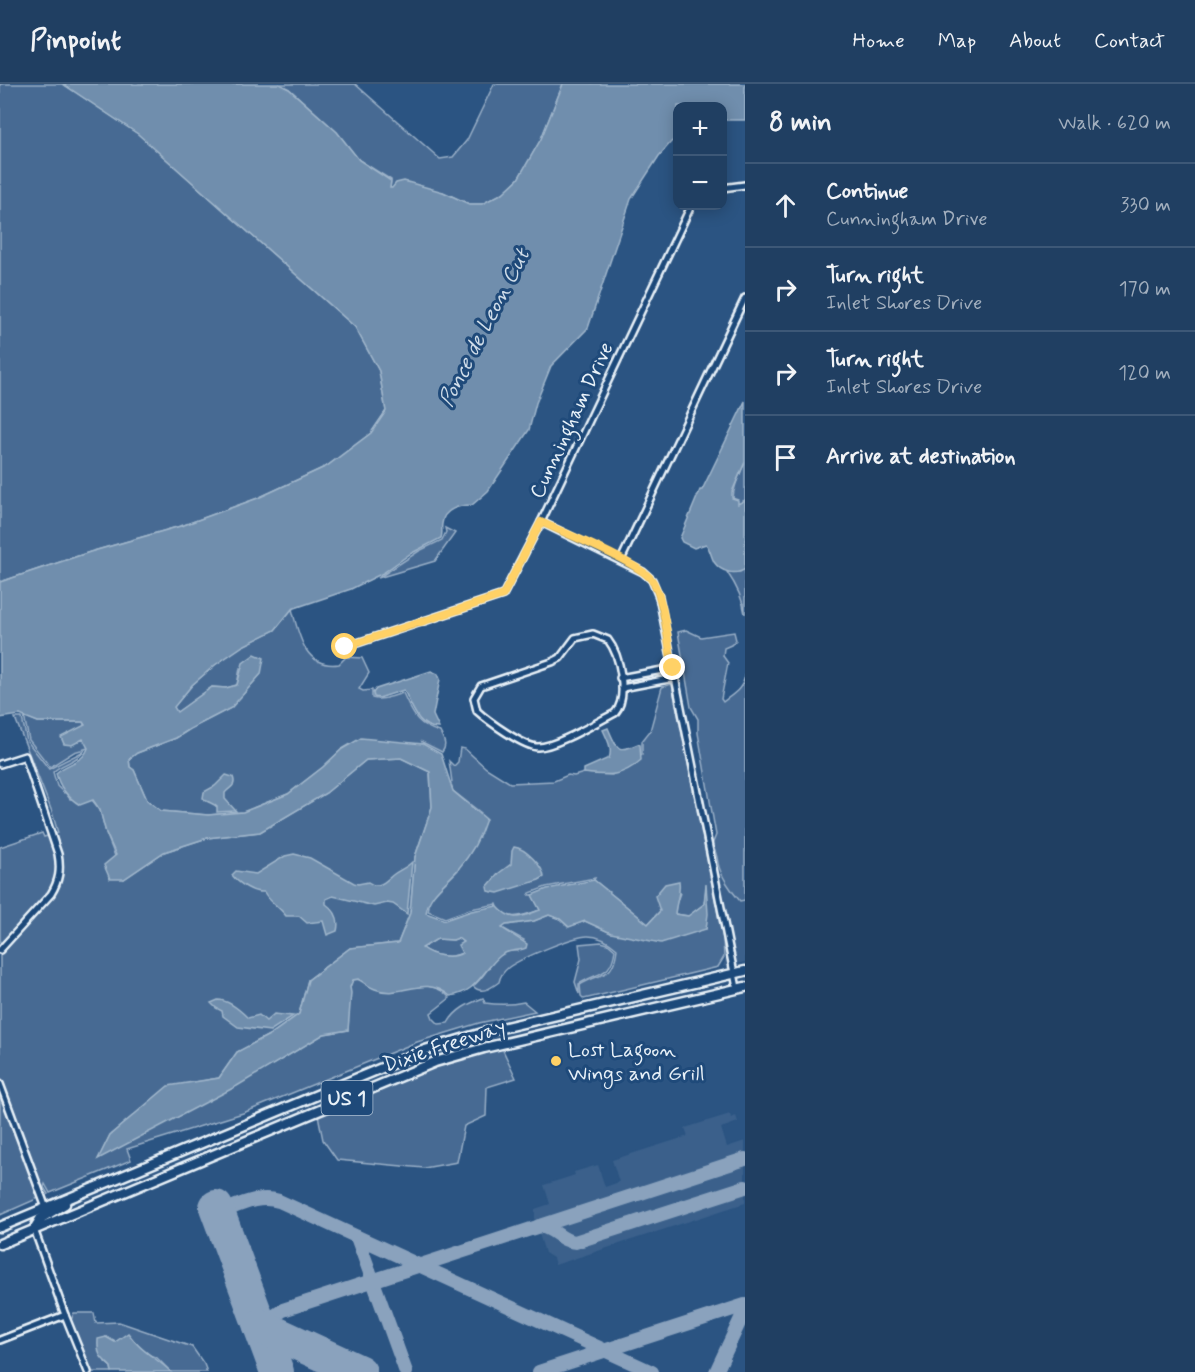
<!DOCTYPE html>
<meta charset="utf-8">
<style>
body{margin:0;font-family:Mynerve,sans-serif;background:#2d4a6b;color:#f1f3f6}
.controls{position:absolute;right:18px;top:18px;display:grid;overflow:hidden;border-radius:12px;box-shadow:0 3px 15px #0003}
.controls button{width:54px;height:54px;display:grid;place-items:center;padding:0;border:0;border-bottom:2px solid #3d5877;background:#203f62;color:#f1f3f6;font:30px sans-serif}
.stop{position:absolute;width:18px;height:18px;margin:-14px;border:4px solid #ffd166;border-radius:50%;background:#fff}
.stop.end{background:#ffd166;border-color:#fff;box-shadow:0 2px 6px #0008}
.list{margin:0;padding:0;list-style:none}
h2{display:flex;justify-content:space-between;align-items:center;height:78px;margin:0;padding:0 24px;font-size:26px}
h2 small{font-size:20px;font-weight:400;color:#a2afbe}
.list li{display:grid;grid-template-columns:39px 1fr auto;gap:18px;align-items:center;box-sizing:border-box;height:84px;padding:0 24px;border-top:2px solid #3d5877}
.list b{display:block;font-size:22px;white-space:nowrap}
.list p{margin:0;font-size:20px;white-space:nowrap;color:#a2afbe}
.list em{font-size:20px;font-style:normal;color:#a2afbe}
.icon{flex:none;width:33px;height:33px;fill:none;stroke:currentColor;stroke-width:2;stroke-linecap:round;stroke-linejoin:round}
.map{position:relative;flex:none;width:745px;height:1288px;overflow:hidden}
header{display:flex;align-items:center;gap:36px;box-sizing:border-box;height:84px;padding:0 30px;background:#203f62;border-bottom:2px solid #3d5877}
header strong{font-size:28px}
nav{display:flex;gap:33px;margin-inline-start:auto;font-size:21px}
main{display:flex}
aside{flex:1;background:#203f62}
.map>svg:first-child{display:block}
</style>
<header>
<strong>Pinpoint</strong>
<nav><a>Home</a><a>Map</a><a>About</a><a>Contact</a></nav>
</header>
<main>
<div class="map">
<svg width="745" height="1288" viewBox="0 0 745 1288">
<rect width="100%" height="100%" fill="#2b5482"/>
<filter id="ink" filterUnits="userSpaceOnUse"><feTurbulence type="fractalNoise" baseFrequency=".0167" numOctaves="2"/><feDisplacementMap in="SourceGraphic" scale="12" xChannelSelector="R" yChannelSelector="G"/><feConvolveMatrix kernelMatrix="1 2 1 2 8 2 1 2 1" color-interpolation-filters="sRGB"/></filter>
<g filter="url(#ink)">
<g fill="#3a608b">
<path d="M723 789 740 817 745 816V878L723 883 726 874V855L712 791Z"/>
<path d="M730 1030 731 1034 736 1032 738 1038 721 1044 727 1063 745 1057V1119L555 1181 553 1174 545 1169 535 1137V1125L550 1120 544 1101 575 1091 574 1088 598 1081 605 1103 619 1098 612 1076 688 1052 685 1044Z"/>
</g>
<g fill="#476b93" stroke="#98aec6" stroke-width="1.5">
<path d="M0 0H63L138 50 355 243 379 287 386 327 371 349 327 382 258 414 184 441 90 468 0 498Z"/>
<path d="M279 0H355L440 75 453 73 467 56 494 0H563L541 55 518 95 503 109 482 120H469L443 108 390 104 391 96 359 76 337 48 289 5Z"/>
<path d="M745 378V449C728 415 730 413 745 378Z"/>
<path d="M445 444 455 449 435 477 378 494 419 467 442 456 446 448Z"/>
<path d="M745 485V530C743 514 736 501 727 488H740Z"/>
<path d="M292 525C299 552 305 585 339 580L346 573 362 574 369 589 359 605 363 607 372 606V614C382 617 392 612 403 609 413 630 416 641 440 648 443 655 448 661 442 668L422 658 423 660 342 665 323 683 288 710 243 728 208 731 161 727 147 716 134 686 130 683 129 675 137 669 176 654 190 645 231 624 261 590 240 584 237 601 226 604 212 603 177 628 173 624 192 601 215 581 242 562 275 546Z"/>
<path d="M686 546 701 553 734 548 736 556 731 561 724 564 723 572 728 579 721 615 723 618C733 610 743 605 745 591V816L740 817C733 809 720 791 718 779 717 772 716 767 712 761L716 751 698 649V635L691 623 678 548Z"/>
<path d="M672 600 723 855 724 873 718 883 584 915 581 912 580 901C602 887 613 896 617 865 609 858 599 852 588 852 573 852 522 874 509 883 504 887 500 892 499 898 491 904 481 911 473 902 488 891 495 863 518 867L524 856 502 844 506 841 534 837 549 831 560 835 568 843 585 837 611 849 706 845V805L704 820 689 832 675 830 676 820 680 809 660 827 648 840 594 796 595 794 546 803 530 809 529 811H532L540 826C523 832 502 839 497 820L470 825 445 834 428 827 429 822H427L428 815 458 786 481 729 453 707 449 699 452 698 449 677 454 682 458 678 460 664 465 665 486 684 510 699 554 697 568 691 574 692 584 689 612 691 642 670V657L650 647 662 603Z"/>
<path d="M24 632 38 638H83C87 647 82 653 88 664L74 668 50 683 29 656Z"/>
<path d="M15 634H22L27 657 49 685 84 667C77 678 62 679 53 688L57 702 64 709 65 708 70 715 92 716 100 726 106 749 124 795 164 768 207 754 260 748 326 709 366 676 401 674 430 688 432 723 415 773 410 829 398 859 350 864 308 896 299 930 271 950 237 968 219 994 168 1003 110 1051 99 1074 270 982 324 950 348 946 350 903 352 896C365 893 376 903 388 906 393 907 398 906 402 905 422 901 436 899 450 914L431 929 433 934 439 940 448 939C456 925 468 920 483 914L485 919C499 921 511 921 524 918L535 927 479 939 417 958 243 1029 127 1065 131 1076 50 1109 45 1100 44 1103 48 1110 0 1131V763L42 749 44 753 58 749 52 728Z"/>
<path d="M458 854 463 858 462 869C451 875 432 872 422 864L437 855 453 856Z"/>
<path d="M601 858 608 860 615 866C611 893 599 887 579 900V910L575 898 581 875 579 860Z"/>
<path d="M501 962 516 994 487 1003 486 1032 464 1042 457 1078 424 1084 337 1076 323 1056 318 1031 436 981Z"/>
<path d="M74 1229H94L96 1239 119 1238 192 1263 204 1280 207 1288H171L157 1274 147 1270 135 1259 115 1258 106 1253 105 1278 111 1283 112 1288H88L69 1241Z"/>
</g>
<g fill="#708ead" stroke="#a0b6cb" stroke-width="1.5" fill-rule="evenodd">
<path d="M63 0H279L289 5 337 48 359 76 391 97 390 104H392L396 99 404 97 443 108 469 120H482L503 109 518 95 541 55 563 0H745V36H723L722 22H678L677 54 671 58 659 72 631 115 588 244 551 282 536 319 529 346 488 407 472 421C460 421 443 425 442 440 441 446 443 448 441 454L410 470 383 489 351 505 292 525 275 546 243 562 215 581 192 601 174 623 177 628 212 603 226 604 237 601 243 579 255 570 264 574 261 590 231 624 190 645 176 654 137 669 129 675 130 683 134 686 147 716 161 727 208 731 243 728 288 710 323 683 342 665 361 654 423 660 441 670 453 707 486 735C480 754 472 769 459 784 447 800 429 808 426 829L445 836 471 827 497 822C512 839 521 833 540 826L532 811 547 805 594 796 648 840 660 827 655 812 665 800 679 797C681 810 676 817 675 830L688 832 704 820 706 800 708 830 706 845 661 859 611 849 585 837 569 843 560 835 549 831 534 837 506 841 502 844 527 860 526 864C517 868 508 865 500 872 481 888 478 908 450 912 423 889 401 916 375 905 369 903 363 898 358 895L353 896 350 903 351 909 348 946 324 950 237 1002 98 1075 110 1051 168 1002 219 994 237 968 271 950 299 930 308 896 350 864 398 859 410 829 415 773 432 723 430 688 401 674 366 676 326 709 260 748 207 754 164 768 124 795H110L104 781 116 771 106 749 100 726 93 716 80 721C67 713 59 703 56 689 66 679 83 679 88 664L83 655 72 661 64 660 61 653 85 641 83 638H38L20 631 0 634V498L90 468 184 441 258 414 327 382 371 349 386 327 379 287 355 243 138 50ZM458 854 463 858 458 861 462 869C452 875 432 872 422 864L437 855 453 856Z"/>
<path d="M745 317V378L732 408V414L738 416V420L745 416V485C735 492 721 488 714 478 711 472 710 465 706 460L694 464 682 458 680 454 700 406H702Z"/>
<path d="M431 587 438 590 440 595 433 631 439 644C418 645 412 622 404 606L379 614 374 613 373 609 376 605Z"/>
<path d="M608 644C617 664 616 670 638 660L640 661 641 676C622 693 609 692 584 689V685L609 674C613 665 607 655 603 646Z"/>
<path d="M226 691 233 693C237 703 229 703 225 709V715L236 727 217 728V723C214 719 207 719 203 714L204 708 215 702Z"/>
<path d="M514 763C525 764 543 782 544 793L539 796 498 809 488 807 487 803 499 789 511 780 512 767Z"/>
<path d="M294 770 310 774 354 799 358 800 368 798C379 806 385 797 394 790 400 786 407 783 412 778L407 830 393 820 387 819 374 822 333 812 326 815V820C336 827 340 835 337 847L327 851 323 837 307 839 299 832H286C278 821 270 819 264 808 253 809 239 800 232 791L236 787 256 790 285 772Z"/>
<path d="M218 916C229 916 240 926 248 934L259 931 266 937 274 930 293 932 270 947 238 943 223 932 222 927 216 924 211 919Z"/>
<path d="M128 1249C141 1268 156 1273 171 1288H112L111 1283C101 1273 97 1272 98 1255L106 1253 115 1258Z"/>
</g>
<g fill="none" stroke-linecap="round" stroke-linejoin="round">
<g stroke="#8aa2bd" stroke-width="14">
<path d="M218 1129C238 1122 258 1110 279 1117L652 1288"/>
<path d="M539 1142C554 1143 561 1158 575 1158L745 1103"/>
<path d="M357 1153 406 1288"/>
<path d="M260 1242 283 1226 745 1075"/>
<path d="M539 1288 745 1221"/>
<path d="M716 1288 745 1226"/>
</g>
<g stroke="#8aa2bd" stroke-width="34">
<path d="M216 1123 277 1288"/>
<path d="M260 1242 360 1288"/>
</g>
<g stroke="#e8f1f8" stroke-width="10">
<g id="minor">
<path d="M722 104 745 101"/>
<path d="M541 438 643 488 652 496 659 513 737 904"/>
<path d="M621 476 745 214"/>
<path d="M593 550 608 556C620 571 629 613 615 629 597 638 556 663 538 663 524 663 488 637 477 627L474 614 481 602 552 578 560 574 575 554Z"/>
<path d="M345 563 503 511 541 438 691 122"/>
<path d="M620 594 673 584"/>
<path d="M622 604 674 594"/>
<path d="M0 680 25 672 58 770C61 786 59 797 51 810L0 866"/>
<path d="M0 1000 46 1124"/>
<path d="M34 1145 65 1231 88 1288"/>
<path d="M0 1256 65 1231"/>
</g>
</g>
<g stroke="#e8f1f8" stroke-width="13">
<g id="primary">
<path d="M0 1143 425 966 493 946 745 887"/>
<path d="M34 1145 40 1135 65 1120"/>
<path d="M0 1160 435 978 484 964 745 903"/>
</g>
</g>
<use href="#minor" stroke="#1f4a7a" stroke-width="5"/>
<use href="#primary" stroke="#1f4a7a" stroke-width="8"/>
</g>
</g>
<g fill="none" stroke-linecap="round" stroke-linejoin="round" filter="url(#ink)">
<path stroke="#ffd166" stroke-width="8" d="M345 563 503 511 541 438C564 449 637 478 651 495 664 511 668 562 673 584"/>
</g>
<circle fill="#ffd166" stroke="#1f4a7a" stroke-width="2" cx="556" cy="977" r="6"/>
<g text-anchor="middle" stroke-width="6" stroke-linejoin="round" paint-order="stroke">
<rect fill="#1f4a7a" stroke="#acbfd2" stroke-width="1.5" x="321.5" y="997" width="51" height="34" rx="4.5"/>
<g font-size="20" font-weight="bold" fill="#e8f1f8">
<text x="347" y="1021">US 1</text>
</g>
<g font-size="21" fill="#e8f1f8" stroke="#1f4a7a">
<text transform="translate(571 336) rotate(-65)" y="7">Cunningham Drive</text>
<text transform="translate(444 961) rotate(-18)" y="7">Dixie Freeway</text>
</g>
<g font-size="21" fill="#e8f1f8" stroke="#1f4a7a" text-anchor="start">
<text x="568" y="972">Lost Lagoon<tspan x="568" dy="24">Wings and Grill</tspan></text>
</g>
<g font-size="22" font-style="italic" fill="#d0dde9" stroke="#1f4a7a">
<text transform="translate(483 243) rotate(-63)" y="8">Ponce de Leon Cut</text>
</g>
</g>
</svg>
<div class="controls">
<button>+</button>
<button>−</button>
</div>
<div class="stop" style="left:345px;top:563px"></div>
<div class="stop end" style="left:673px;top:584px"></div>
</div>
<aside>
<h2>8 min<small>Walk · 620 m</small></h2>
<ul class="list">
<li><svg class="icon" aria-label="ahead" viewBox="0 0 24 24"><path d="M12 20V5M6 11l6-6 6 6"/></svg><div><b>Continue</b><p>Cunningham Drive</p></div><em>330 m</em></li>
<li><svg class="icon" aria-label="right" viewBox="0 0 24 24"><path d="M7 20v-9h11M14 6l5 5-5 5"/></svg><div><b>Turn right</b><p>Inlet Shores Drive</p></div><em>170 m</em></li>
<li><svg class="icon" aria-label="right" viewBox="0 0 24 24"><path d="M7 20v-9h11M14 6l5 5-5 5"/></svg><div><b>Turn right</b><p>Inlet Shores Drive</p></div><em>120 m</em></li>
<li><svg class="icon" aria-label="arrive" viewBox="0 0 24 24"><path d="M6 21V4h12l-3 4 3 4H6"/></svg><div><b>Arrive at destination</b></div></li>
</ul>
</aside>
</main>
